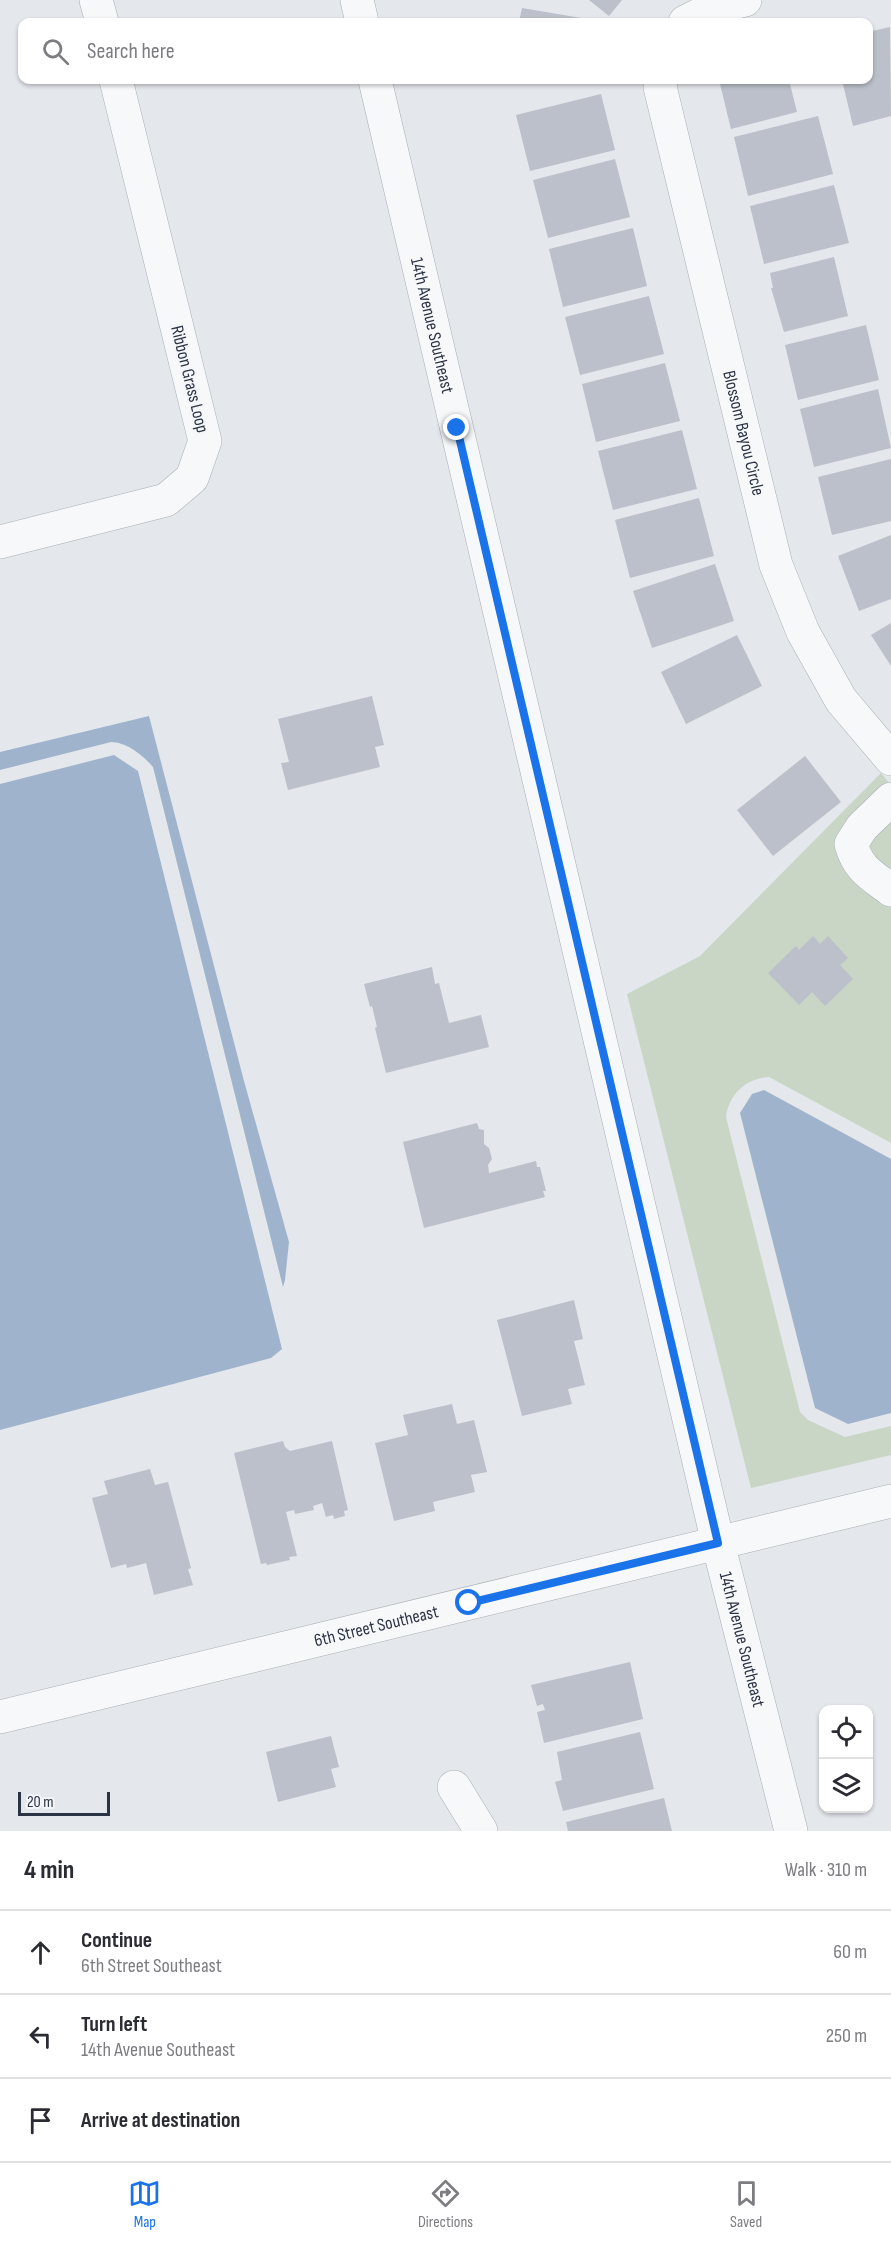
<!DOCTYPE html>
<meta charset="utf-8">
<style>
body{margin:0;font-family:"Sofia Sans Condensed",sans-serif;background:#f7f7f7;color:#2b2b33}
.controls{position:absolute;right:18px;bottom:18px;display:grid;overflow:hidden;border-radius:12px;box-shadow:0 2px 4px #0004}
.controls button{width:54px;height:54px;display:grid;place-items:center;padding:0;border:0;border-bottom:2px solid #e1e1e2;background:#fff;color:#2b2b33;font:30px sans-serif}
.scale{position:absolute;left:18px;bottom:15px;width:92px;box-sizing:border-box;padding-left:6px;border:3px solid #2b3445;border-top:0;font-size:16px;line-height:21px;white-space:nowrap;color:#2b3445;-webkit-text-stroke:4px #f4f6f9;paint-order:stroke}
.stop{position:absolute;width:18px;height:18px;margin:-14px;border:4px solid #1a73e8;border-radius:50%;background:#fff}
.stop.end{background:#1a73e8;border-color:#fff;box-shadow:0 2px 6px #0008}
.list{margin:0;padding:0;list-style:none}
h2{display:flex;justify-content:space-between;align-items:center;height:78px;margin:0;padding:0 24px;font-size:26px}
h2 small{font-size:20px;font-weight:400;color:#7c7c81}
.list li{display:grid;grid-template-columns:39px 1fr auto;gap:18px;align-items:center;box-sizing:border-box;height:84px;padding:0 24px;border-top:2px solid #e1e1e2}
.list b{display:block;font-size:22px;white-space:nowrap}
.list p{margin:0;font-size:20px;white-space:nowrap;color:#7c7c81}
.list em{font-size:20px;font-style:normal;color:#7c7c81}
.icon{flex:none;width:33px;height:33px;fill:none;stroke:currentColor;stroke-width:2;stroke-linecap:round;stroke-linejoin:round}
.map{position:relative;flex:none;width:891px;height:1831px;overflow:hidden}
.search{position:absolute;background:#fff;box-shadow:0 2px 4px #0004;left:18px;right:18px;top:18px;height:66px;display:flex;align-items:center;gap:15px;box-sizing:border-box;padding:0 21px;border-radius:12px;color:#7c7c81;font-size:22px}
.sheet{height:330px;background:#fff}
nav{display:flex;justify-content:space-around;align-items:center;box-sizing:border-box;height:84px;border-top:2px solid #e1e1e2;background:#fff;font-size:16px;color:#7c7c81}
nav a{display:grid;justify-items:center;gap:3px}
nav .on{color:#1a73e8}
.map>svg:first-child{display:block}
</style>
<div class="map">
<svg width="891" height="1831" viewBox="0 0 891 1831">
<rect width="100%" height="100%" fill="#e4e7ec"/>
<path fill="#c9d6c5" d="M881 773 891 785V1143L769 1077C746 1078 729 1094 726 1117L800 1412 808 1420 845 1437 891 1426V1455L751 1488 627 994 700 956Z"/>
<g fill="#9fb4cc">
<path d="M149 716 244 1081 289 1242 285 1280 283 1287 153 767C143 755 126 742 111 742L0 770V752Z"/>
<path d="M114 755 138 771 282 1349 271 1358 0 1430V784Z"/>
<path d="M764 1090 891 1159V1413L848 1424 815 1408 740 1113 752 1094Z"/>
</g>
<g fill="#bbc0ca">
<path d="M589 0H622L609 16Z"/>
<path d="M522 8 599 21V22H519Z"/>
<path d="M890 27 891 116 853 126 842 80H868V32Z"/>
<path d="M719 80H789L797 112 731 129Z"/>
<path d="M601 94 615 150 530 171 516 115Z"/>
<path d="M818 116 833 174 748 196 734 137Z"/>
<path d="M615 159 630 217 548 238 533 180Z"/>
<path d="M834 185 849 243 764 264 750 206Z"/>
<path d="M633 228 647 286 563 307 549 249Z"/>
<path d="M834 257 848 316 784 332 771 288H773L770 273Z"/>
<path d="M649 296 664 354 580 375 565 317Z"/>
<path d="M866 325 879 380 798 400 785 345Z"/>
<path d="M665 363 680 421 596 442 582 384Z"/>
<path d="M878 389 891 448 814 467 800 409Z"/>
<path d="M682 430 697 489 613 510 598 451Z"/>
<path d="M891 459V521L832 535 818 477Z"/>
<path d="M699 498 714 556 630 578 615 520Z"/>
<path d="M891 535V599L859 611 838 556Z"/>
<path d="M715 564 734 621 652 648 633 591Z"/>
<path d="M891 623V666L871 635Z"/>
<path d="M737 635 762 686 686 724 661 672Z"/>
<path d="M372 696 384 745 375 747 380 767 288 790 281 763 289 762 278 719Z"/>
<path d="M805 756 841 802 773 856 737 810Z"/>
<path d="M813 936 820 944 828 936 848 958 840 965 853 979 825 1006 812 992 799 1005 768 973 796 946 799 950Z"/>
<path d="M432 967 435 984 439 983 449 1023 481 1015 489 1047 386 1073 375 1028 377 1027 372 1006 370 1007 364 984Z"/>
<path d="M477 1123 479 1129 484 1130V1144L489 1148 492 1159 488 1165 489 1173 536 1161 537 1167H540L546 1191H543L545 1197 424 1228 403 1142Z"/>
<path d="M574 1300 583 1339 574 1341 585 1385 568 1389 572 1404 522 1416 497 1320Z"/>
<path d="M452 1404 457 1424 474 1420 487 1472 471 1475 475 1492 433 1502 435 1511 394 1521 375 1443 408 1435 403 1415Z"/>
<path d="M283 1441 285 1447 290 1451 332 1441 348 1510 344 1511 345 1516 334 1519 333 1515 326 1517 322 1503 313 1506 314 1510 295 1514 294 1510 286 1512 297 1556 289 1557 290 1560 267 1565 266 1563 261 1564 234 1453Z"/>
<path d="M150 1469 155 1485 168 1482 191 1568 188 1569 193 1585 154 1595 146 1563 127 1568 126 1564 111 1568 92 1498 108 1494 104 1481Z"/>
<path d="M630 1662 643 1719 544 1743 537 1712 545 1710 543 1704 537 1706 531 1685Z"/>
<path d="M640 1732 654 1789 563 1811 555 1782 562 1780 557 1752Z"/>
<path d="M331 1736 339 1767 331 1769 336 1787 278 1802 266 1752Z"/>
<path d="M664 1798 672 1831H568L566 1822Z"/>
</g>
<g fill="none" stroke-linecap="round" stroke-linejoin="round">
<g stroke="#a9aeb7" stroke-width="34">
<g id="minor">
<path d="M96 0 102 22"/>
<path d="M357 0 362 22"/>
<path d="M685 22 713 8 745 0"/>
<path id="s1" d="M375 80 718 1543 791 1831"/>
<path id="s2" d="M661 80 660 87 776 565 803 632 841 700 891 759"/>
<path d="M0 542 166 500 192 478 205 441 116 80"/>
<path d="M891 799 862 827 851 844C858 869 871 875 891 890"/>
<path id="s3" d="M0 1717 891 1501"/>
<path d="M454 1787 481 1831"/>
</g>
</g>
<use href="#minor" stroke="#f7f8fa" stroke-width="33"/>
</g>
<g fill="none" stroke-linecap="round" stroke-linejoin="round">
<path stroke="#1a73e8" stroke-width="8" d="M457 428 718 1543 469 1603"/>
</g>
<g text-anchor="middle" stroke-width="4.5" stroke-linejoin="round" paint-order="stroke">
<g font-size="18" fill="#2b3445" stroke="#f4f6f9">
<text dy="6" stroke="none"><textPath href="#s1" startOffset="252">14th Avenue Southeast</textPath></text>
<text transform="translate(190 379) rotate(76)" y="6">Ribbon Grass Loop</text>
<text dy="6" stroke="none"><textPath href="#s2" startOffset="363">Blossom Bayou Circle</textPath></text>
<text dy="6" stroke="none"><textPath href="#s3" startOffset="387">6th Street Southeast</textPath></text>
<text dy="6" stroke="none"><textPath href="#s1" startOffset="1602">14th Avenue Southeast</textPath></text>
</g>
</g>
</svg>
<div class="controls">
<button><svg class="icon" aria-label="locate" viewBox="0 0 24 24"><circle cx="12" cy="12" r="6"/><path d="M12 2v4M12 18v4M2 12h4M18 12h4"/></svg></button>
<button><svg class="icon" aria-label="layers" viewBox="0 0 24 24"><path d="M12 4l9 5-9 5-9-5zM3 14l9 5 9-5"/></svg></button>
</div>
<div class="scale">20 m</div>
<div class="stop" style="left:469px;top:1603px"></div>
<div class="stop end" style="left:457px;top:428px"></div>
<div class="search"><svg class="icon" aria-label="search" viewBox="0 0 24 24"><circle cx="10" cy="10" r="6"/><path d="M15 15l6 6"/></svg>Search here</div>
</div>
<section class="sheet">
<h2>4 min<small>Walk · 310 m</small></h2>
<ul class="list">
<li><svg class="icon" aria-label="ahead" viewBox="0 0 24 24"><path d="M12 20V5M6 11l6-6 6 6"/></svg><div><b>Continue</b><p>6th Street Southeast</p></div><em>60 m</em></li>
<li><svg class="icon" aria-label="left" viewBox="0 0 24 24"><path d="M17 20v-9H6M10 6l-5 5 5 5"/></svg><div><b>Turn left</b><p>14th Avenue Southeast</p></div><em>250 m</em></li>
<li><svg class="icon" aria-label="arrive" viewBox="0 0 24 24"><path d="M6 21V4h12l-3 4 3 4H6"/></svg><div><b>Arrive at destination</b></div></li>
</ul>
</section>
<nav>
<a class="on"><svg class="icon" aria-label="map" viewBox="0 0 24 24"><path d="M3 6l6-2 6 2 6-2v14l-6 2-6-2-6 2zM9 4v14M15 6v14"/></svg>Map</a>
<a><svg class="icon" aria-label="directions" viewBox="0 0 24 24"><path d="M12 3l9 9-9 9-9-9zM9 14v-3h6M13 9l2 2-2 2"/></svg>Directions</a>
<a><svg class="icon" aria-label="saved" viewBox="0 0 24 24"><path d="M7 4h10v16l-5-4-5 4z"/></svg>Saved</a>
</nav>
